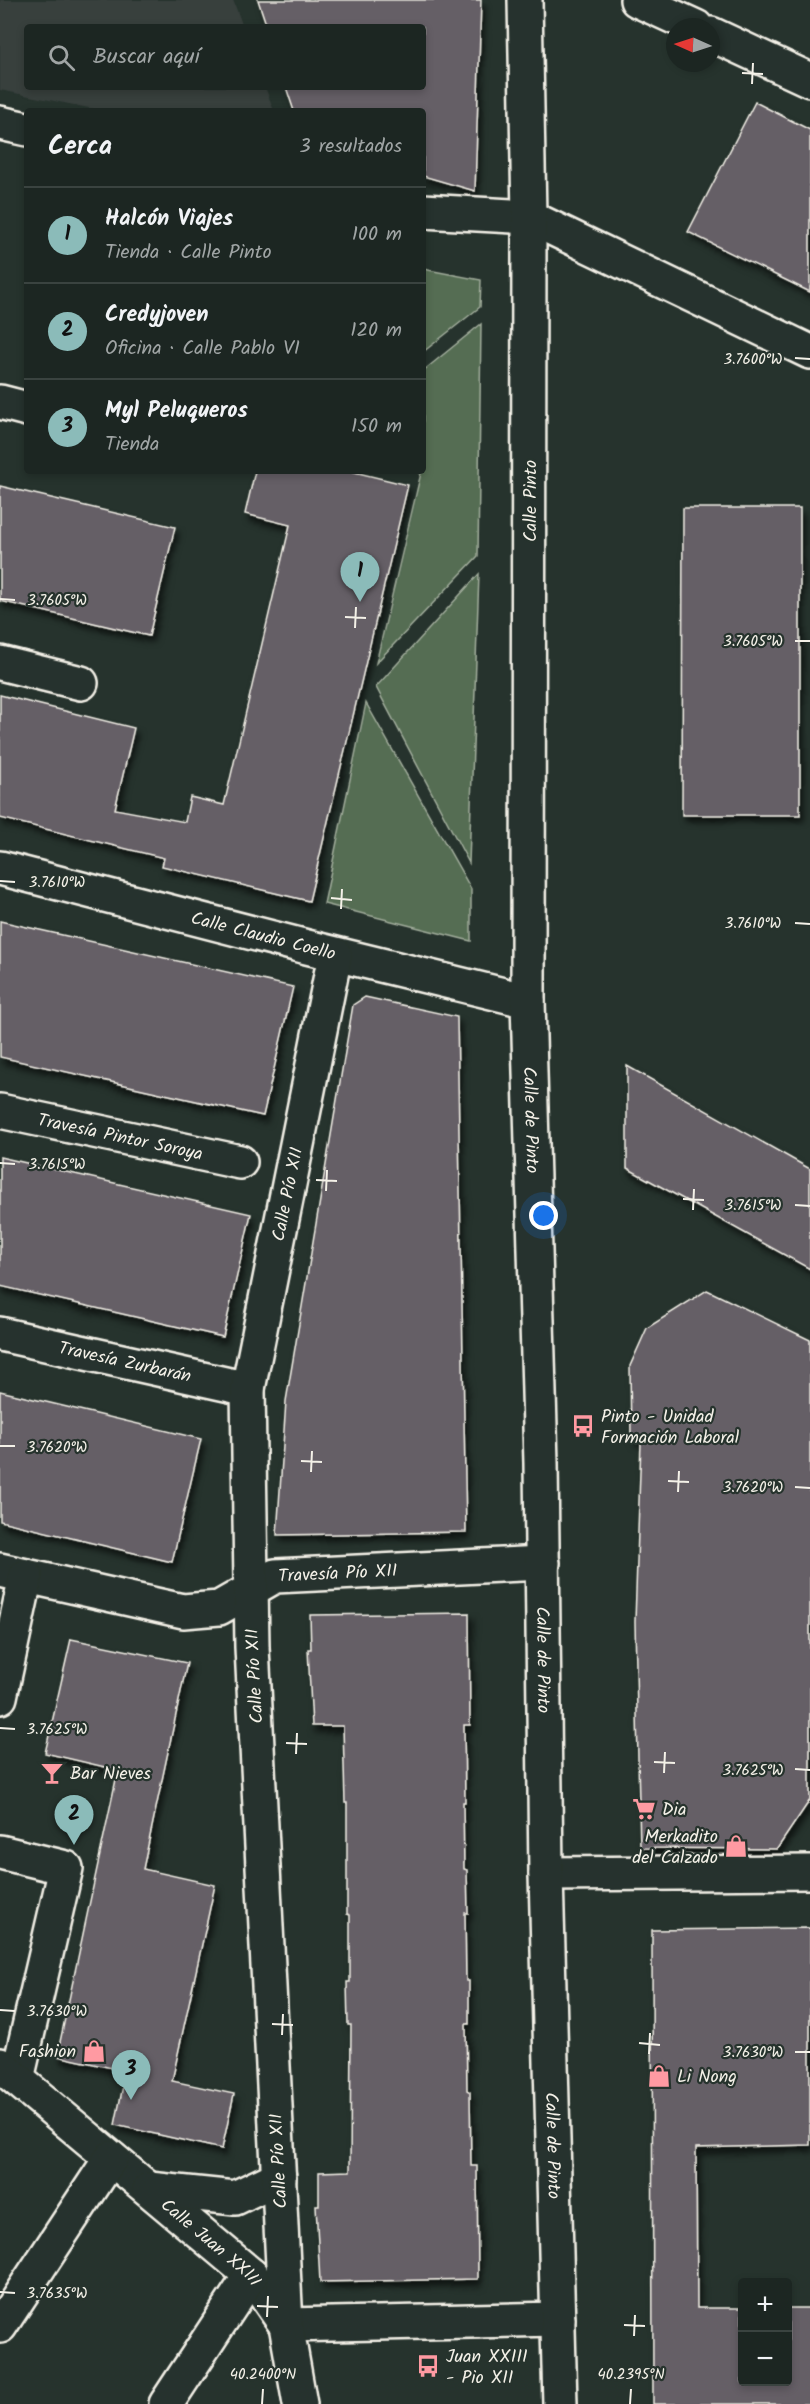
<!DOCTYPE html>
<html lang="es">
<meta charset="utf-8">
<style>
body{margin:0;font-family:Kalam,sans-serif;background:#29322f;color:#f1f3f6}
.controls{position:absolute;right:18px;bottom:18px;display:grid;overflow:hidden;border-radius:6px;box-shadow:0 3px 9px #0003}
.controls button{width:54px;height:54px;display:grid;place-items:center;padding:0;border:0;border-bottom:2px solid #3a4340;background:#1c2622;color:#f1f3f6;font:30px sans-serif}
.compass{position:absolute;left:666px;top:18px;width:54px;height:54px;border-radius:50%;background:#1c2622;box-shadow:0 3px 9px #0003;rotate:273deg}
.you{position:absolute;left:544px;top:1216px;width:21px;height:21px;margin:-15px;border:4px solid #fff;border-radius:50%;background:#1a73e8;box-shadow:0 0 0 9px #1a73e833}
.badge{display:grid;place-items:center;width:39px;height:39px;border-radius:50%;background:#8bbbb9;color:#111;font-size:20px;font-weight:700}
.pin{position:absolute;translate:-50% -50px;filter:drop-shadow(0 2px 3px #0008)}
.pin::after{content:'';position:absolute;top:32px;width:21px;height:18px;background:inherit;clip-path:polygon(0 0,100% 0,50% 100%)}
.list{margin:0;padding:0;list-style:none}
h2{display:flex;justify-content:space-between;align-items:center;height:78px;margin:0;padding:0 24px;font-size:26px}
h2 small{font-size:20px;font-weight:400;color:#a0a5a5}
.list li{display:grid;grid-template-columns:39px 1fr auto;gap:18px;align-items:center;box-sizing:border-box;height:96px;padding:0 24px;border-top:2px solid #3a4340}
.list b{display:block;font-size:22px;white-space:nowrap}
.list p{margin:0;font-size:20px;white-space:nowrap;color:#a0a5a5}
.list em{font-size:20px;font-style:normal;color:#a0a5a5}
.icon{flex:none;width:33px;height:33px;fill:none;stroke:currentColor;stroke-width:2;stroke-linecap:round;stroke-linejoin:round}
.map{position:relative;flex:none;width:810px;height:2404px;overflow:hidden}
.search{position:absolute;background:#1c2622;box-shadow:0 3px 9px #0003;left:24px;top:24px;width:402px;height:66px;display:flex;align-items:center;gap:15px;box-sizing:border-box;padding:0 21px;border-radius:6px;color:#a0a5a5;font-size:22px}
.panel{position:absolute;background:#1c2622;box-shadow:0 3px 9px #0003;left:24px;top:108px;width:402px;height:366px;border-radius:6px}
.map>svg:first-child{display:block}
</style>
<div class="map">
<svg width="810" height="2404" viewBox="0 0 810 2404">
<defs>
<filter id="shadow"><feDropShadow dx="3.5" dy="6" stdDeviation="3" flood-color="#0009"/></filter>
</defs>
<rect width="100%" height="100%" fill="#26332d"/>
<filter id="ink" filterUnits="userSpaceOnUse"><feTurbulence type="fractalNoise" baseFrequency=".0167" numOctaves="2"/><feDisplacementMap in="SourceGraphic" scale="12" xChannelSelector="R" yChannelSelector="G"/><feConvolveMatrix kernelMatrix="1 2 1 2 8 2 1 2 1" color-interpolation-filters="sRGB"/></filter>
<g filter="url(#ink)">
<path fill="#39403e" d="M0 0H233L243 27H27V87H265L274 111H104L0 90Z"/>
<g fill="#546d53" stroke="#a4af9e" stroke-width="1.5">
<path d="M423 269 481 280 480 307 423 352Z"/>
<path d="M481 324 478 556 376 663 421 473 413 471H423V371Z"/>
<path d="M479 574 469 863 376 687Z"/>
<path d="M366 703 471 889V941L324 904Z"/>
</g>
<g fill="#655e66" stroke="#f4f1e8" stroke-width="1.5" filter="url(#shadow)">
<path d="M258 0H481L475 191 423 176V111H294L286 87H423V27H267Z"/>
<path d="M755 102 810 130V292L688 232Z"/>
<path d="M255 471H350L408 485 309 901 162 866 164 858 0 818V695L134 728 115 809 185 822 190 797 224 805 290 525 245 514Z"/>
<path d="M0 486 175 527 149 636 0 601Z"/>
<path d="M683 508H800V815H682Z"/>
<path d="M0 921 293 987 263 1116 0 1057Z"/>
<path d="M365 997 457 1017 466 1532 277 1535 286 1401 353 1005Z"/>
<path d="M627 1066 810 1169V1269L627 1168Z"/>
<path d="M0 1157 251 1214 223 1337 0 1286Z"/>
<path d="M707 1290 810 1340V1800L777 1849 640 1848 635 1622 641 1442 631 1437 630 1366 647 1328Z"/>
<path d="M0 1391 201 1439 172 1562 0 1521Z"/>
<path d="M469 1613 470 1725H464L465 1802H463L464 1869 467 1870 468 1913H465L466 1981H469V2024H466L467 2090 470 2092 471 2166H477L478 2279 320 2282 316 2205H319V2172L350 2171 351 2025H348L347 1982H350V1915L347 1914V1803H345L343 1726H312L308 1649H311L310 1615Z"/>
<path d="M71 1639 187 1663 143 1869 215 1885 172 2081 234 2094 222 2149 115 2125 126 2071 57 2056 118 1770 45 1753Z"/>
<path d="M810 1928V2145L696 2148 697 2308H742V2382H788V2308H810V2404H653L652 1930Z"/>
</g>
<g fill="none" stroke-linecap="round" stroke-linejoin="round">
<g stroke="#f4f1e8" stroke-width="38">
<g id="street">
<path d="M637 0 696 27"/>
<path d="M711 34 810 80"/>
<path d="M0 123 27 129"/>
<path d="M423 211 529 217 810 352"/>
<path d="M0 402 27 409"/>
<path d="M0 663 81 683"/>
<path id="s1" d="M0 868 307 947 528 1001"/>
<path id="s2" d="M0 1111 240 1162"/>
<path id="s3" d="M0 1334 248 1389"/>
<path id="s4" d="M0 1570 183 1611 219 1608 275 1576 543 1563"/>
<path d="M0 1697 26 1576"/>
<path d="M0 1852 66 1868 17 2079"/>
<path d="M546 1874 810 1872"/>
<path id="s5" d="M0 2065 251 2275 286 2325"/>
<path d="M149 2189 235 2198 279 2177"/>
<path d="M286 2325 558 2319"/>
<path d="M0 2326 111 2158"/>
<path d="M166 2404 251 2275"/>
<path id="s6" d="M300 2404 286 2325 252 1647 248 1389 335 955"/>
</g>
</g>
<g stroke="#f4f1e8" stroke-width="38">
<g id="secondary">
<path id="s7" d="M525 0 529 217 528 1001 541 1463 546 1874 560 2404"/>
</g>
</g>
<use href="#street" stroke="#26332d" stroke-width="33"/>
<use href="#secondary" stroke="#26332d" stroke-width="33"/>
</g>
</g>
<path fill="none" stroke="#f4f1e8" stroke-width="2" d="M742 73 763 74M752 84 753 63M795 358 810 359M0 599 15 600M345 617 366 618M355 628 356 607M795 641H810M0 881 15 882M331 898 352 900M341 909 342 889M795 923 810 924M0 1163 15 1164M316 1180 337 1181M326 1191 327 1170M683 1199 704 1200M795 1205 810 1206M693 1210 694 1189M0 1446H15M301 1461 322 1462M311 1472 312 1451M668 1481 689 1482M795 1487 810 1488M678 1492 679 1471M0 1728 15 1729M286 1743 307 1744M296 1754 297 1733M654 1762 675 1763M795 1769 810 1770M664 1773 665 1752M0 2010 15 2011M272 2024 293 2025M282 2035 283 2014M639 2043 660 2045M795 2052H810M649 2054 650 2033M0 2292 15 2293M257 2306 278 2307M267 2317 268 2296M624 2325 645 2326M634 2336 635 2315M262 2404 263 2389M630 2404 631 2389"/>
<defs>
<g id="bus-bare" transform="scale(1.8)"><path d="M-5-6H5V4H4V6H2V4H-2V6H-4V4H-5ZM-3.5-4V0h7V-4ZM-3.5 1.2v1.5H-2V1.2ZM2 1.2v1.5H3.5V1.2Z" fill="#ff9aa2" stroke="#26332d" stroke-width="2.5" paint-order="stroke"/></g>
<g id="bar-bare" transform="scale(1.8)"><path d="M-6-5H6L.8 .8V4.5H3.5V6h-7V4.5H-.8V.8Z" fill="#ff9aa2" stroke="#26332d" stroke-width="2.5" paint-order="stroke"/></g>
<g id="supermarket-bare" transform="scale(1.8)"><path d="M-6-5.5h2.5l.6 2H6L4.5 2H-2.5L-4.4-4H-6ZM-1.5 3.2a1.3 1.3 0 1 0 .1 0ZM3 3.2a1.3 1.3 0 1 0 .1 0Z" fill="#ff9aa2" stroke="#26332d" stroke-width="2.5" paint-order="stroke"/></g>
<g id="shop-bare" transform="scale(1.8)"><path d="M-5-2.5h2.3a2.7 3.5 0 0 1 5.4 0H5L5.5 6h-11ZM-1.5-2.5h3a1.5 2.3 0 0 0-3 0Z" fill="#ff9aa2" stroke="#26332d" stroke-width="2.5" paint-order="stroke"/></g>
</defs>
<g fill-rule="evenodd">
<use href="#bus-bare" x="583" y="1426"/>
<use href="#bar-bare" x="52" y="1773"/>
<use href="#supermarket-bare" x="644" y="1809"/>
<use href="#shop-bare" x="736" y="1846"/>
<use href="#shop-bare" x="94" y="2051"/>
<use href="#shop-bare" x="659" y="2076"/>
<use href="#bus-bare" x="428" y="2366"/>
</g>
<g text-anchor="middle" stroke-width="4.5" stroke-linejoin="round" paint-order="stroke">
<g font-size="18" fill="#f4f1e8" stroke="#26332d">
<text transform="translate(530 501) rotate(-90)" y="6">Calle Pinto</text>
<text dy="6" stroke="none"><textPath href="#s1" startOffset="272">Calle Claudio Coello</textPath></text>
<text dy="6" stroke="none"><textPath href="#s7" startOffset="1120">Calle de Pinto</textPath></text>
<text dy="6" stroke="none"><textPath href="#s2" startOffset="123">Travesía Pintor Soroya</textPath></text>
<text dy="6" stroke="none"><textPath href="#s6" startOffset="1216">Calle Pío XII</textPath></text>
<text dy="6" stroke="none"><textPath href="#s3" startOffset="128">Travesía Zurbarán</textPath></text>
<text dy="6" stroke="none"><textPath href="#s4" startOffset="351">Travesía Pío XII</textPath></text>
<text dy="6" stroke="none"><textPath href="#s7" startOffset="1660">Calle de Pinto</textPath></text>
<text transform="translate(254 1676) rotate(-93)" y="6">Calle Pío XII</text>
<text dy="6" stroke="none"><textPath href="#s7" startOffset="2146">Calle de Pinto</textPath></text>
<text transform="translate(278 2161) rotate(-93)" y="6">Calle Pío XII</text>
<text dy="6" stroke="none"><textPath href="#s5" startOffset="276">Calle Juan XXIII</textPath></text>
</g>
<g font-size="18" fill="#f4f1e8" stroke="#26332d" text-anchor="start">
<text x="601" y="1422">Pinto - Unidad<tspan x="601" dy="21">Formación Laboral</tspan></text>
<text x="70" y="1779">Bar Nieves</text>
<text x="662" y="1815">Dia</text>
<text x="718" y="1842" text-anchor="end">Merkadito<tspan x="718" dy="21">del Calzado</tspan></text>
<text x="76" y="2057" text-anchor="end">Fashion</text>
<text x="677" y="2082">Li Nong</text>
<text x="446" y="2362">Juan XXIII<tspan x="446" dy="21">- Pio XII</tspan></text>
</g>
</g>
<g font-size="15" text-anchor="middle" fill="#f4f1e8" stroke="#26332d" stroke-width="4.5" stroke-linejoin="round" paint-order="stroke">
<text x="753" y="364">3.7600°W</text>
<text x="57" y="605">3.7605°W</text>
<text x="753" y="646">3.7605°W</text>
<text x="57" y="887">3.7610°W</text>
<text x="753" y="928">3.7610°W</text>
<text x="57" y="1169">3.7615°W</text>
<text x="753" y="1210">3.7615°W</text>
<text x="57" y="1452">3.7620°W</text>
<text x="753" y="1492">3.7620°W</text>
<text x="57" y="1734">3.7625°W</text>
<text x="753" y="1775">3.7625°W</text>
<text x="57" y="2016">3.7630°W</text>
<text x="753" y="2057">3.7630°W</text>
<text x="57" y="2298">3.7635°W</text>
<text x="263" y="2379">40.2400°N</text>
<text x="631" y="2379">40.2395°N</text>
</g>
</svg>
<div class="controls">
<button>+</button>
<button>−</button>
</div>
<svg class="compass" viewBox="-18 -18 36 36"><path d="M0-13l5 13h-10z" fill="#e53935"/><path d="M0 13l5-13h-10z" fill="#a0a5a5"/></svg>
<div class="you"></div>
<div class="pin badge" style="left:360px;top:602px">1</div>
<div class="pin badge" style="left:74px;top:1845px">2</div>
<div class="pin badge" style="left:131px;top:2100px">3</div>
<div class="search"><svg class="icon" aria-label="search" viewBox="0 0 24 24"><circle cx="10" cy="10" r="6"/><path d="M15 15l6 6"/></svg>Buscar aquí</div>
<section class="panel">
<h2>Cerca<small>3 resultados</small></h2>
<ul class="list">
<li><span class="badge">1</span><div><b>Halcón Viajes</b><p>Tienda · Calle Pinto</p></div><em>100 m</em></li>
<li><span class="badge">2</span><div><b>Credyjoven</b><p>Oficina · Calle Pablo VI</p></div><em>120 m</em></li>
<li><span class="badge">3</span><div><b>Myl Peluqueros</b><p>Tienda</p></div><em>150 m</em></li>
</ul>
</section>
</div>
